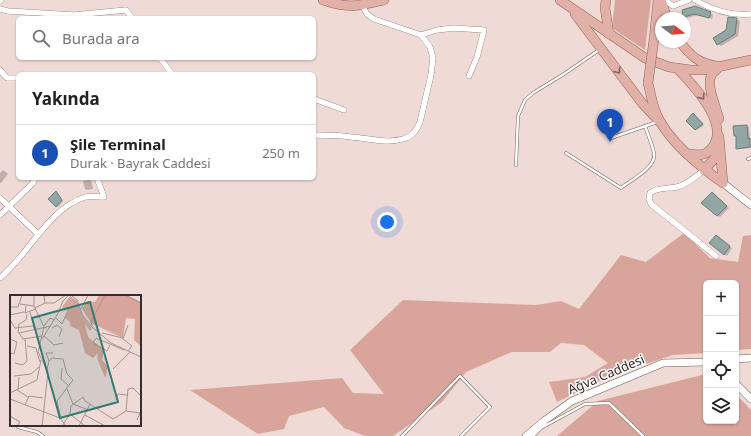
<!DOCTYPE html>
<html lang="tr">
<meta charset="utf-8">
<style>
body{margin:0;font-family:"Noto Sans",sans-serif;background:#f2f2f2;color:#202124}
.controls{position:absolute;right:12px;bottom:12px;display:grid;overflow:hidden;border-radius:6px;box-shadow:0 1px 3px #0004}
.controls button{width:36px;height:36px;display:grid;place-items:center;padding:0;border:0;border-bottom:1px solid #e0e0e0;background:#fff;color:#202124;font:20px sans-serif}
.compass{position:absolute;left:655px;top:12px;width:36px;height:36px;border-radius:50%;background:#fff;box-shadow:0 1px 3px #0004;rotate:106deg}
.you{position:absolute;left:387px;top:222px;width:14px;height:14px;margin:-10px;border:3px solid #fff;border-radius:50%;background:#1a73e8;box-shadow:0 0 0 6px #1a73e833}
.badge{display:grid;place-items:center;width:26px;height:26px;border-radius:50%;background:#1a73e8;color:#fff;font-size:13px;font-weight:700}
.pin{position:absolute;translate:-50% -33px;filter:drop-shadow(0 1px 2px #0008)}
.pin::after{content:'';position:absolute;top:21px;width:14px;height:12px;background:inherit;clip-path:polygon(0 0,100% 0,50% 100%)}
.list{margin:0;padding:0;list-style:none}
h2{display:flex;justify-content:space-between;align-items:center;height:52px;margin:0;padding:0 16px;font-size:17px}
h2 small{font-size:13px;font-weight:400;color:#757577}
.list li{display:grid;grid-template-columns:26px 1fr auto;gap:12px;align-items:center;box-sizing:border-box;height:56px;padding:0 16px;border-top:1px solid #e0e0e0}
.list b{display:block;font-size:15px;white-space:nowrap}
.list p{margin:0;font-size:13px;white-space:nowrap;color:#757577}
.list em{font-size:13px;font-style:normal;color:#757577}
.icon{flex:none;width:22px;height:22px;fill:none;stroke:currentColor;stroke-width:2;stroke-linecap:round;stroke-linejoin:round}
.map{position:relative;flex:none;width:751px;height:436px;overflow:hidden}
.search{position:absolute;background:#fff;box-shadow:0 1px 3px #0004;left:16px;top:16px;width:300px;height:44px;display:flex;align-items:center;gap:10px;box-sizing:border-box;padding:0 14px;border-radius:6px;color:#757577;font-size:15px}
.panel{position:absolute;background:#fff;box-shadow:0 1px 3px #0004;left:16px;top:72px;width:300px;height:108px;border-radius:6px}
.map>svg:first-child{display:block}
</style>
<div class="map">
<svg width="751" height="436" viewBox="0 0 751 436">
<rect width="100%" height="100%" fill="#efdad6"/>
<g fill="#d9a59b">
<path d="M615 0H651L645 50 612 28Z"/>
<path d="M684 233 710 258 738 262 743 236 751 235V349L736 350V283H706V353L673 355 612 375 557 402 549 382 585 377 608 363 584 345 561 343 550 352H512L466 372 442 402 393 436H365L344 428 324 407 289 416 284 429 258 434 190 390 342 378 353 393 384 394 350 350 403 300 536 305 561 301 579 309 621 255 646 262Z"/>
<path d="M706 374V421H736V394L751 410V436H557L598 401Z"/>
</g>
<g fill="#0003">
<path d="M683 10 710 13 713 15 712 19 698 15 687 18 684 16Z"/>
<path d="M736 19 740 21 738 36 721 46 718 44 727 30Z"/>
<path d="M694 114 704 125 697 130 696 129Z"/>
<path d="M747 126 749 127 751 148 739 149 737 148V137L735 135 734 127Z"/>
<path d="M3 170 8 174 1 183H0V173Z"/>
<path d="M89 180 91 181 93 189 87 190 85 189 83 181Z"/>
<path d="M56 192 63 201 58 207 57 206Z"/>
<path d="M715 195 729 208 720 217 717 215Z"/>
<path d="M719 238 732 248 727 256 724 254Z"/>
</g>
<g fill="#92a7a4" stroke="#697d7a">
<path d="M695 6 711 12 709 18 694 14 683 17 682 10Z"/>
<path d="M728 17 737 18 735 34 717 45 713 38 726 30Z"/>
<path d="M693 113 703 124 695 130 686 121Z"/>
<path d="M747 125 748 139 750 138V147L736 149V136H734L733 126Z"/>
<path d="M56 191 62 200 56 207 48 199Z"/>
<path d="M712 192 727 206 717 216 701 203Z"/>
<path d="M716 235 730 246 724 255 709 243Z"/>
</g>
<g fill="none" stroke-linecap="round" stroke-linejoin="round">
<g stroke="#715f5b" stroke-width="3.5">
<g id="service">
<path d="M611 138 657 122"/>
<path d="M566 153 621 188C631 180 657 167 654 153 652 144 648 135 645 126"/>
<path d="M748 159 751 158"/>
<path d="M516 165 518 116 525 100 533 93 564 74 599 50"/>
<path d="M18 427 37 432 43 436"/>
<path d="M402 436 460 376 490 407 461 436"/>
<path d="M533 436 541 428 585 404 609 403 643 436"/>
</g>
</g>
<g stroke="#715f5b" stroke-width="6">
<g id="minor">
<path d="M665 0 673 6 689 0"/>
<path d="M695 0C712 10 731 16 751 14"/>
<path d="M0 1 1 0"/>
<path d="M362 5 367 14 374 19 421 35 437 30 454 28 484 30 477 57 469 76"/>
<path d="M0 9 8 11 74 15 126 10 132 18"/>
<path d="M160 58 172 74"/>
<path d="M0 70 7 78H18"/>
<path d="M314 99 344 110"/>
<path d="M314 135C326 135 339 135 351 137 367 138 387 144 403 139 412 137 417 130 420 122L431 75 433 58 430 47 421 35"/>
<path d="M704 170C696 176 688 184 677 187 669 189 657 187 650 193L649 199 651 204 716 256"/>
<path d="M0 198 38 234"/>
<path d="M0 215 33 183 35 178"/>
<path d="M0 278C29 254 48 209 85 197 91 196 98 197 104 197L97 178"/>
</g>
</g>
<g stroke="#715f5b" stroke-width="8">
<g id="tertiary">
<path d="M723 183 751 205"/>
<path d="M736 359 751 358"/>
<path d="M736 384 751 399"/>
<path d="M526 436 544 421 572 401 663 363 706 362"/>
</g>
</g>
<g stroke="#986056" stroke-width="10">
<g id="primary">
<path d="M323 0C348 9 359 6 384 0"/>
<path d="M560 0 645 58 669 67 691 70H703L751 60"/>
<path d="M606 0 605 8 609 34"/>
<path d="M661 0 667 18"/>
<path d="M575 14 642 103 659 121"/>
<path d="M654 39 658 0"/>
<path d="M680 42C691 56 698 63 716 66"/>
<path d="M719 67C717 69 714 72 712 74 705 85 717 108 719 119"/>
<path d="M677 68C692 84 728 120 714 145 706 157 701 155 687 154"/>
<path d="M648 83C651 95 653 110 660 121 673 145 702 168 723 183"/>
<path d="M719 136 723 183"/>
<path d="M704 170 715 158 718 147"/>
</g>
</g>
<use href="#service" stroke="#fff" stroke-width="2.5"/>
<use href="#minor" stroke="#fff" stroke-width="5.5"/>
<use href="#tertiary" stroke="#fff" stroke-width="7"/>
<use href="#primary" stroke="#e1b0a7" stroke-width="9"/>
<g stroke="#986056" stroke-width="10" stroke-linecap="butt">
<path id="primary-bridge" d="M648 83 654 39"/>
</g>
<use href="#primary-bridge" stroke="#e1b0a7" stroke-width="9"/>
</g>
<defs><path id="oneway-chevron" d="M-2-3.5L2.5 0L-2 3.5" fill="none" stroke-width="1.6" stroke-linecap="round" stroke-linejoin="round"/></defs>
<g stroke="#826863">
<use href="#oneway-chevron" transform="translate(618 71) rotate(53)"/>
<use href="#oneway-chevron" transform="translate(702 97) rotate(55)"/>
</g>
<g text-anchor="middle" stroke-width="3" stroke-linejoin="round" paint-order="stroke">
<g font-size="13" fill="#352d2b" stroke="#fff">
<text transform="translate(606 374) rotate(-23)" y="5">Ağva Caddesi</text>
</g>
</g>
<g transform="translate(10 295)">
<rect width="131" height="131" fill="#efdad6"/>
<path d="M89 0H116L131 7V51L124 45 125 24 116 23 113 43 81 28 72 14 77 6 85 7ZM60 1 67 6 72 20 82 34 80 36 75 29 78 42 94 55 92 65 98 72 95 83 87 63 88 58 83 63 75 58 69 35 60 31V27L55 23 57 15 53 16 52 12Z" fill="#d9a59b"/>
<path fill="none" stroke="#a59592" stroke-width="1" d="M24 0V11L34 32 28 57 38 77 32 131M61 0 67 5 73 21 82 32 101 48 131 62M115 0 131 8M35 8 34 1 45 0M10 9 24 11M16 11 15 18 26 14M0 12H8L12 0M25 13 35 8H44L56 0M71 14 78 0M20 17 24 31M0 20 14 17M47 20 53 6 59 0M46 23 52 29 57 18M0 25 5 33 23 31 25 35M118 30 113 44 122 51 118 56M34 31 40 23 44 25M82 31 81 27 95 0M42 33 47 30 52 34 49 42M8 38 9 29 16 25 17 19M92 38 113 43M32 41 13 44 9 38 41 31M34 41 44 50 53 48M0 44 7 47 4 59 0 58M32 44 47 20M100 50 97 56 83 48 86 43 114 55M17 51 26 53 30 67M39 66 42 63 53 64 57 79 63 85 47 106 51 124M5 68 13 70 17 66 15 44M52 73 51 84 59 91M103 74 120 57M37 75 39 66 36 58H43M4 81 21 79 29 72M57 94 63 109 81 116M7 95 18 102M8 95 9 82M0 98 27 85 31 65M0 104 50 123 56 131M106 105 108 99 117 100M15 110 19 101 33 103M116 116 130 118 127 125M60 119 75 131M75 120 95 131M0 121 10 127 7 131M52 131 60 119 61 111 73 102 75 106 103 124 116 116 118 94 123 93 131 101M69 131 80 109"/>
<path fill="#337b74" fill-opacity="0.15" stroke="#337b74" stroke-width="2" d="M80 7 108 107 50 123 22 23Z"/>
<rect width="131" height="131" fill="none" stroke="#352d2b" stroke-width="2"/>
</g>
</svg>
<div class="controls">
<button>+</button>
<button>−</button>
<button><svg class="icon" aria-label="locate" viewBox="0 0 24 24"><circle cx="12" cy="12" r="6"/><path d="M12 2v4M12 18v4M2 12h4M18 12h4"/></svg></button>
<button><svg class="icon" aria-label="layers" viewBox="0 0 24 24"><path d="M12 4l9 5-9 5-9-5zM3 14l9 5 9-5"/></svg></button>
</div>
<svg class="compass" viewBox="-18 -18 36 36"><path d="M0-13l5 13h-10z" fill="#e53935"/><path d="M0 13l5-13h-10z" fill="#757577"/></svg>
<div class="you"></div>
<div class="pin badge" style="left:610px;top:142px;background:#1a4fb4">1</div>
<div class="search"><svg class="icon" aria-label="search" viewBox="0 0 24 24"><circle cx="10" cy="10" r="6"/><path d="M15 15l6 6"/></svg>Burada ara</div>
<section class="panel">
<h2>Yakında<small></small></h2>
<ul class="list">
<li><span class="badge" style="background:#1a4fb4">1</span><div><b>Şile Terminal</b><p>Durak · Bayrak Caddesi</p></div><em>250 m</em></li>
</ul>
</section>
</div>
